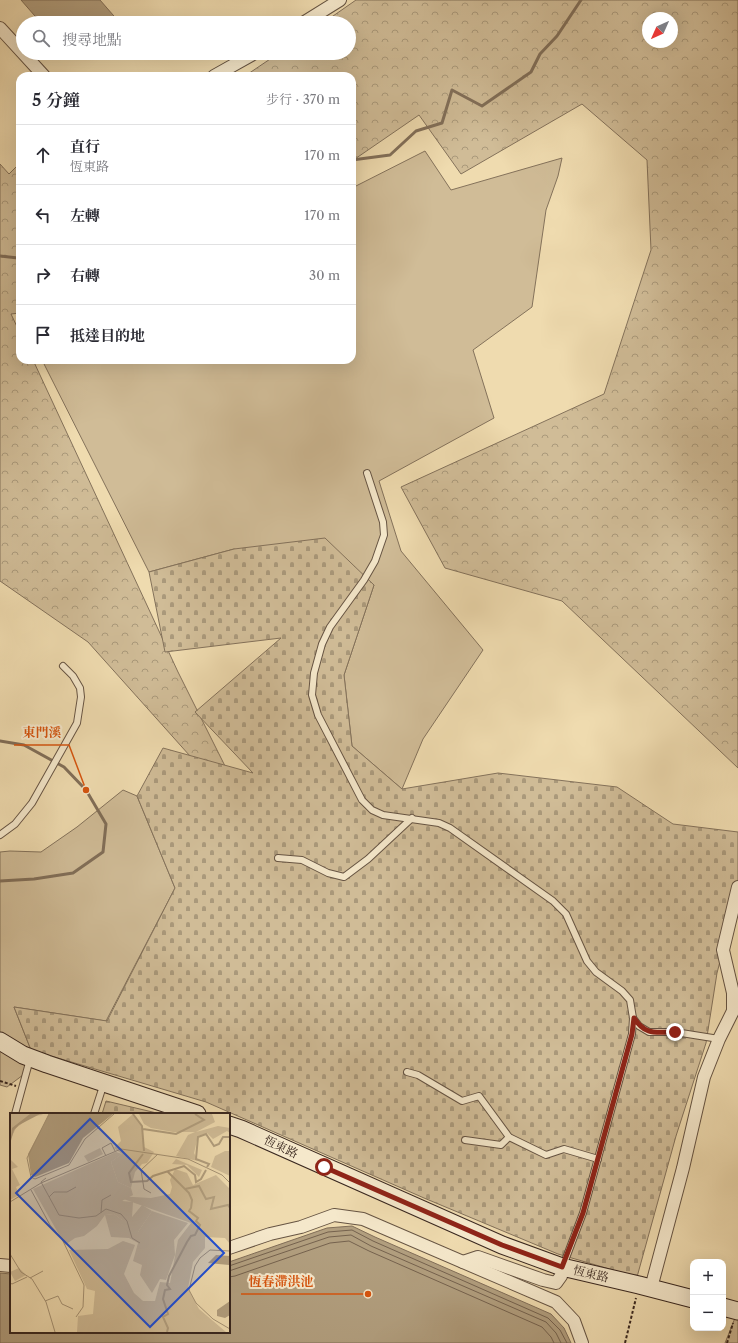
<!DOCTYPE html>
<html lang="zh-TW">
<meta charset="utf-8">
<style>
body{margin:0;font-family:"Libre Caslon Text","Noto Serif TC",serif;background:#f7f7f7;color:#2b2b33}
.controls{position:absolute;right:12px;bottom:12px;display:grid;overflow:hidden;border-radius:8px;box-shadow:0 4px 16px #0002}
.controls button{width:36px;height:36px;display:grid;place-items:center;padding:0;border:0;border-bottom:1px solid #e1e1e2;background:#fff;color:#2b2b33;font:20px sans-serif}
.compass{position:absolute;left:642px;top:12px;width:36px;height:36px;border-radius:50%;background:#fff;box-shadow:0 4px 16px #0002;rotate:225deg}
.stop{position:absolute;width:12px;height:12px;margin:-9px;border:3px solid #8f2418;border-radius:50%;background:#fff}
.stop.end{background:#8f2418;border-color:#fff;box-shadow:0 1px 4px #0008}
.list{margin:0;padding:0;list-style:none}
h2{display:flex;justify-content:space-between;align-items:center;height:52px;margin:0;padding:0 16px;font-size:17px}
h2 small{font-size:13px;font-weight:400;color:#7c7c81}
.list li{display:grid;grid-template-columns:26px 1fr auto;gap:12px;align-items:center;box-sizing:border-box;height:60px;padding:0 16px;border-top:1px solid #e1e1e2}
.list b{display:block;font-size:15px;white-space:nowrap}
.list p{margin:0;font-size:13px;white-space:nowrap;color:#7c7c81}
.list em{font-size:13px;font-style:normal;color:#7c7c81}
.icon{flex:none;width:22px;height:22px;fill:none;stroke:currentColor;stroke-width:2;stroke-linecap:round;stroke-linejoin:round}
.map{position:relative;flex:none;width:738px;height:1343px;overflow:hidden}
.search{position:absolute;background:#fff;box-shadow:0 4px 16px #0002;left:16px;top:16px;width:340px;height:44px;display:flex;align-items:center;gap:10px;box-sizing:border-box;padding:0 14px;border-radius:22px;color:#7c7c81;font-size:15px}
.panel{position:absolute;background:#fff;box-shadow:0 4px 16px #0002;left:16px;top:72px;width:340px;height:292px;border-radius:12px}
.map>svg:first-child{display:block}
</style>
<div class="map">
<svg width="738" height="1343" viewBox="0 0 738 1343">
<defs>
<pattern id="forest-crowns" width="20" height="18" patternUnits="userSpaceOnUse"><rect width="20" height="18" fill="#d0bc97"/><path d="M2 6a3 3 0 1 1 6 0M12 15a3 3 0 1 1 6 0" fill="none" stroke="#aa997b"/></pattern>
<pattern id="cemetery-stones" width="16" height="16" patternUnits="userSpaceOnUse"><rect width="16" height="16" fill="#d0bc97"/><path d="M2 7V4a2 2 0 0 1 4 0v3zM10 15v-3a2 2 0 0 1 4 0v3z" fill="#aa997b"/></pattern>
</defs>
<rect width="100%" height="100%" fill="#efdbaf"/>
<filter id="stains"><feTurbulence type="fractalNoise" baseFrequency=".005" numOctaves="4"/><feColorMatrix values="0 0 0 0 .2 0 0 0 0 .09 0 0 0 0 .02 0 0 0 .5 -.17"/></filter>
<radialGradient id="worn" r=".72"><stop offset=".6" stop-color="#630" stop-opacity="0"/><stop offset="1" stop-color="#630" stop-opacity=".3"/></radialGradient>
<g fill="#d0bc97" stroke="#84725b">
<path d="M425 151 451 190 562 158 558 176 546 210 532 307 473 350 494 418 379 481 401 551 483 650 423 739 402 789 352 746 344 675 374 585 234 549 149 572 42 360H352V188Z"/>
<path d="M123 790 137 796 175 888 106 1021 14 1007 31 1050 23 1075 7 1087 0 1085V852L10 851 41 852 77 827Z"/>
<path d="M735 1318 738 1319V1343H725Z"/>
</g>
<g fill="url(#forest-crowns)" stroke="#84725b" fill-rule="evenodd">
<path d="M356 0H738V768L562 601 445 568 401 487 604 394 651 250 647 160 582 104 461 174 419 115 352 161V76H245L279 53H349V23H323ZM648 18H672V42H648Z"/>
<path d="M20 163V313L11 314 20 333V360H33L178 672 258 832 88 642 0 581V164L9 174Z"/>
</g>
<g fill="url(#cemetery-stones)" stroke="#84725b">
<path d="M325 538 374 585 344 675 352 746 402 789 498 773 617 787 673 824 738 832V892L717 973 706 1043 676 1136 637 1277 558 1254 424 1198 206 1102 31 1050 14 1007 107 1021 175 888 137 796 163 748 253 773 195 712 281 638 165 652 149 572 234 549Z"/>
<path d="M106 1101 161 1114H102Z"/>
</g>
<g fill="#b19e7e" stroke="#816e58">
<path d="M21 0H100L120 23H41Z"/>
<path d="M352 1226 375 1237 551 1314 564 1328 571 1343H0V1273L11 1274V1332H229V1262L327 1228Z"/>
</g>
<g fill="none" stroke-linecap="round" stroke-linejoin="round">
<g stroke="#75624e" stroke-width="1">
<path d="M229 1266 328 1232 352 1230 373 1241 548 1318 560 1330 567 1343"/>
<path d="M229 1271 329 1237 351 1235 371 1246 546 1322 556 1333 561 1343"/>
<path d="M229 1277 235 1276 330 1243 349 1241 369 1251 542 1327 551 1337 554 1343"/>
</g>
<g stroke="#816e58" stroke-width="3">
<path d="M352 160 390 155 416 131 442 123 452 90 482 106 531 72 540 54 557 36 581 0"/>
<path d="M0 256 18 258 20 254"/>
<path d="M0 741 24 745 64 767 86 790 106 824 103 852 73 873 34 879 0 881"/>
</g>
<g stroke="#665443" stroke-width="8">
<g id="lane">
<path d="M367 473 383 522 384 535 375 561 364 580 330 627 322 644 314 673 312 695 318 715 362 800 372 810 383 815 439 823 450 828 553 901 566 914 587 961 596 972 622 991 630 1000 633 1018 632 1034 583 1213 563 1266"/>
<path d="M0 835 15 824 32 803 77 723 81 697 80 688 73 676 63 666"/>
<path d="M278 858 302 860 328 873 344 877 368 859 412 818"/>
<path d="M633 1018 639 1026 649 1032H675L719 1039"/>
<path d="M407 1072 418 1075 462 1101 479 1096 509 1137 546 1155 564 1149 598 1159"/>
<path d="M15 1114 30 1059"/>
<path d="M94 1114 104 1083"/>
<path d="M465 1140 501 1145 509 1137"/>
</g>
</g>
<g stroke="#665443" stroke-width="14">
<g id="street">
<path d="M303 23 340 0"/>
<path d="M0 28 44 76"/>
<path d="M214 76 255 53"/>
<path d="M229 1248 270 1234 301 1227 334 1215 363 1219 556 1302 574 1321 582 1343"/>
<path d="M463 1262 478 1257 543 1280 556 1283 561 1276 562 1267"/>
<path d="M0 1265 11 1266"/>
<path d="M651 1288 683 1168 704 1077 719 1039 733 1011V993L723 950 738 887"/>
</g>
</g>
<g stroke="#39271f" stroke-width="19">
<g id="secondary">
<path d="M0 1041 23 1055 47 1064 197 1114"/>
<path d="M229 1125 241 1129 502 1245 562 1267 639 1285 693 1299"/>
<path d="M723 1307 738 1311"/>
</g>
</g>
<g stroke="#39271f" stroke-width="2" stroke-dasharray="3 2" stroke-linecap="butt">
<path d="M0 1081 16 1086"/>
<path d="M625 1343 636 1298"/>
<path d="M727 1343 733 1323"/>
</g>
<use href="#lane" stroke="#f5e8cb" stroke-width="6"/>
<use href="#street" stroke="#f5e8cb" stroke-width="12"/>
<use href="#secondary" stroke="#f5e8cb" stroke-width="17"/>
</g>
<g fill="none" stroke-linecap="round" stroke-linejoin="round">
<path stroke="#8f2418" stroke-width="5" d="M324 1167 502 1245 562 1267 583 1213 632 1034 634 1018C646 1036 655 1032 675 1032"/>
</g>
<g text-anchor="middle" stroke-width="4" stroke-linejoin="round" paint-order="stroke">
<g font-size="12" fill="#39271f" stroke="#f5e8cb">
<text transform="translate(281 1147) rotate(25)" y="4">恆東路</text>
<text transform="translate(591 1274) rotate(13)" y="4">恆東路</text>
</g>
</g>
<g transform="translate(10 1113)">
<rect width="220" height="220" fill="#efdbaf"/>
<path d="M0 1H31L33 2 22 3 6 15 0 27ZM123 1 132 13 134 34 144 39 137 50 132 51 125 59 121 75 108 69 101 49 112 41 104 35 111 28 108 14ZM215 38H220V63L201 54 205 43ZM0 46 8 54 2 56 10 72 6 74 9 82 0 87ZM166 46 192 57 189 64 177 52 162 51ZM142 98 178 110 164 127 165 142 156 167 150 166 142 180 130 162 132 152 123 148 128 130 119 125 101 124 95 102 104 101 128 119ZM9 155 16 162 5 168 0 159Z" fill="#d0bc97"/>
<path d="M129 1H202L205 9 186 19 208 13 220 15V20L217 18 203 26 197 20 188 23 184 40 188 48 166 43 178 22 185 19H163L141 15 134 11ZM165 56 177 60 183 72 206 62 220 76V131L215 125 195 124V135L183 149 178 175 189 196 216 219H67L68 203 83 201 85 178 77 176 59 137 98 136 113 128 125 132 114 161 124 180 133 188H145L150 169 160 170 168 127 181 110 105 83 141 85 160 81 162 74 160 67Z" fill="#d0bc97"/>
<path d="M90 35 93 41 78 49 74 43ZM106 39 112 41 101 49 108 69 121 75 123 82 112 88 123 89 122 104 132 92 142 98 128 119H118L112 107 104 101 95 102 87 113 74 123 65 125 55 132 23 76Z" fill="#d0bc97"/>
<path d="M20 1H30L9 12 4 17 0 31 2 15ZM39 1H103L73 25 59 50 25 64 21 62 18 41ZM206 142 220 143 219 152 198 150ZM220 188V202L215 205 207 203V197Z" fill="#b19e7e"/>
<path fill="none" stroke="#b19e7e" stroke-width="2" d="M123 1 132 13 134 38M133 16 166 21 194 7 185 1M133 41 119 60 121 69 137 68 143 63 174 53 185 62 186 69 191 66 196 57M197 54 199 51 186 46 188 24 196 21 204 33 209 31 213 24H220M175 76 189 73 196 86 204 84 201 96 218 92 220 95M157 219 158 215 153 204 158 201 153 186 155 177 160 176 157 172 159 163 177 129 181 123 185 122 190 112 186 108 188 105 179 98 181 95 182 87 179 80 157 58"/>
<path fill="none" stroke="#a69375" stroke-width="1" d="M39 1 17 45 21 64 25 66 59 52 75 26 104 1M96 43 92 35 101 30 105 38M36 65 31 69 49 102 69 105 86 103 96 96 111 101 117 108 122 125 130 130M21 77 40 112 52 126 74 172 73 194 66 204M141 80 134 76 131 57 148 41M39 84 44 79H57L66 74M0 89 31 70 111 36 178 46 212 62 220 70M91 100 92 87 101 82M220 138 200 137 190 145 185 153 179 177 186 190 203 206 220 216M0 141 11 159 22 166 36 189 45 219M20 165 33 158M0 170 2 171 17 164M35 188 48 183 52 191 63 196"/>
<path fill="#1d4ed8" fill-opacity="0.15" stroke="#1d4ed8" stroke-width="2" d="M80 6 214 140 140 214 6 80Z"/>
<rect width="220" height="220" fill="none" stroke="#39271f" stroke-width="2"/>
</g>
<path fill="none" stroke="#d6540e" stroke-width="1.5" d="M86 790L69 745H14M368 1294L322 1294H241"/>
<g fill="#d6540e" stroke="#f5e8cb" stroke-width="1.5">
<circle cx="86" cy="790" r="4"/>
<circle cx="368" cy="1294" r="4"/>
</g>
<g font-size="13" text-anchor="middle" font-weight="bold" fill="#d6540e" stroke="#f5e8cb" stroke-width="4" stroke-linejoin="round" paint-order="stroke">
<text x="42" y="737">東門溪</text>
<text x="281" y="1286">恆春滯洪池</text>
</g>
<rect width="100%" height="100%" filter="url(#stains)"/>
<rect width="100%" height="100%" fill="url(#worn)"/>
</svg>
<div class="controls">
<button>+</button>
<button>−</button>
</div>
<svg class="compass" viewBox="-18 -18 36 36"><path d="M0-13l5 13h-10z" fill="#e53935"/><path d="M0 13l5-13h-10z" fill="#7c7c81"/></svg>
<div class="stop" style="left:324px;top:1167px"></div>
<div class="stop end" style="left:675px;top:1032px"></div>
<div class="search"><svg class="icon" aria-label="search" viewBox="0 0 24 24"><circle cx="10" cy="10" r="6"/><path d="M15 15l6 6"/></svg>搜尋地點</div>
<section class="panel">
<h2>5 分鐘<small>步行 · 370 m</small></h2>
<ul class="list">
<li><svg class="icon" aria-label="ahead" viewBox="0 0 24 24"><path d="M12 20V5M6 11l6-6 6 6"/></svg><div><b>直行</b><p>恆東路</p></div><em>170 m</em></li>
<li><svg class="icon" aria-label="left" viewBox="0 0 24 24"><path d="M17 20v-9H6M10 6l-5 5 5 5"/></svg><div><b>左轉</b></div><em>170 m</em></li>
<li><svg class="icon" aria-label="right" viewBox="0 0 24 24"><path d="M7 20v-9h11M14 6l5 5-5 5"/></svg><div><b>右轉</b></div><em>30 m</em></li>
<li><svg class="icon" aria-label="arrive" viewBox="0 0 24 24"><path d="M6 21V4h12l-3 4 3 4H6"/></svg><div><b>抵達目的地</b></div></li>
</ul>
</section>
</div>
